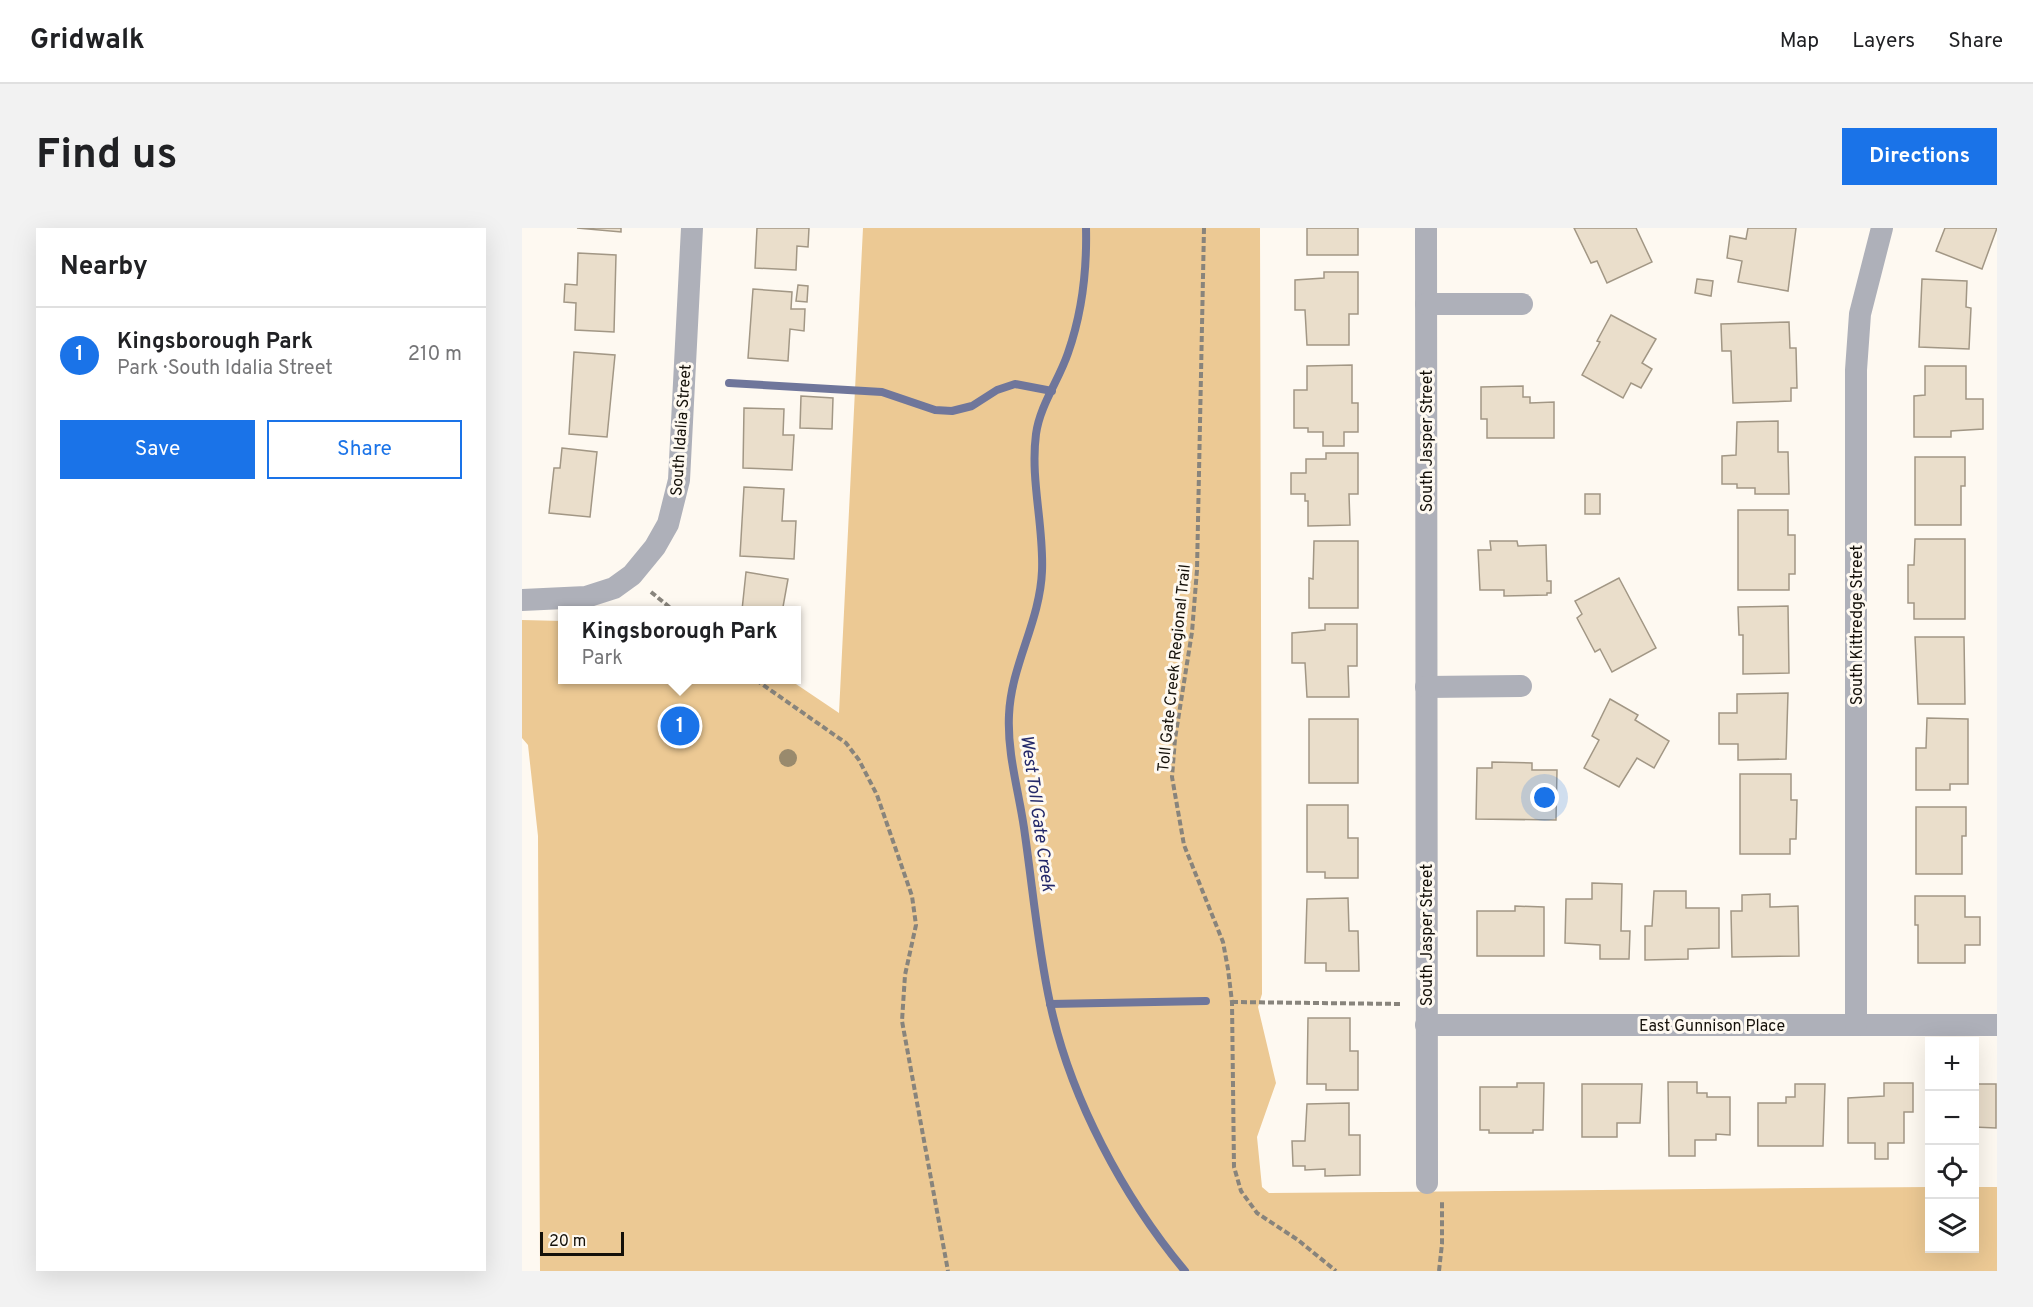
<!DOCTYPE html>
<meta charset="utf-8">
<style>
body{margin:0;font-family:Overpass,sans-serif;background:#f2f2f2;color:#202124}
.controls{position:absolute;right:18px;bottom:18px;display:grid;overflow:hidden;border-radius:0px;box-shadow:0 6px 24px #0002}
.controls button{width:54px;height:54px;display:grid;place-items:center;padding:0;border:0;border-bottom:2px solid #e0e0e0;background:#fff;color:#202124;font:30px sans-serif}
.scale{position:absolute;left:18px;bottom:15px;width:84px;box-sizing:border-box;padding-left:6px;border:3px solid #141009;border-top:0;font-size:16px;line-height:21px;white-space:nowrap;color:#141009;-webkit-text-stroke:4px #fef9f1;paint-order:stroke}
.you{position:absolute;left:1023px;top:570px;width:21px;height:21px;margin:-15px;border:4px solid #fff;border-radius:50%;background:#1a73e8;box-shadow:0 0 0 9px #1a73e833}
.badge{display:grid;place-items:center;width:39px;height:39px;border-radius:50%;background:#1a73e8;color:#fff;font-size:20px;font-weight:700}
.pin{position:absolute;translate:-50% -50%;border:3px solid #fff;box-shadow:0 2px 6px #0006}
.popup{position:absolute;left:36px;top:378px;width:243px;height:78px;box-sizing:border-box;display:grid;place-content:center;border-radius:0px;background:#fff;filter:drop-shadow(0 2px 4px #0005);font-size:20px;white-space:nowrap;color:#757577}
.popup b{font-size:22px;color:#202124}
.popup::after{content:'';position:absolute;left:50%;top:100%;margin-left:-12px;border:12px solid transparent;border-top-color:#fff}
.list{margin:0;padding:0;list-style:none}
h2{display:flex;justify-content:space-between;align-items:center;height:78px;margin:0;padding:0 24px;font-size:26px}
h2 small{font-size:20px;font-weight:400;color:#757577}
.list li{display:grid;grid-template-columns:39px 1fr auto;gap:18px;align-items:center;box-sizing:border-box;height:96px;padding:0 24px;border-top:2px solid #e0e0e0}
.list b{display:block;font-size:22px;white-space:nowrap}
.list p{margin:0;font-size:20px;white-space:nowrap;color:#757577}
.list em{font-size:20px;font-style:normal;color:#757577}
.actions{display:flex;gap:12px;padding:18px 24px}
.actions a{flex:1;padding:14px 0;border:2px solid #1a73e8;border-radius:0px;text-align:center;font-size:21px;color:#1a73e8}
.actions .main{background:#1a73e8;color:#fff}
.icon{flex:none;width:33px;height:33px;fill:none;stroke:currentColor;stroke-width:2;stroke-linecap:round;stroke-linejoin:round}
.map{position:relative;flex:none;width:1475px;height:1043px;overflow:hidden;border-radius:0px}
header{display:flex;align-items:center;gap:36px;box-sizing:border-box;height:84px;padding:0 30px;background:#fff;border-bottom:2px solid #e0e0e0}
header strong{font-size:28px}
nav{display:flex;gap:33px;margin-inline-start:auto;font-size:21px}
.intro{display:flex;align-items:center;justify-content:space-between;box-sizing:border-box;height:144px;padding:0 36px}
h1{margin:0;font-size:42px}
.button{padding:15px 27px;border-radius:0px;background:#1a73e8;color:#fff;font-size:21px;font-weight:700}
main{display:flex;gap:36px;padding:0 36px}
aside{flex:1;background:#fff;border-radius:0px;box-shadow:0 6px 24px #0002}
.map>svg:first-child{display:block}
</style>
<header>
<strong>Gridwalk</strong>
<nav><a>Map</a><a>Layers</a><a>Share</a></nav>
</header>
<div class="intro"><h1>Find us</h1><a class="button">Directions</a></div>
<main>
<aside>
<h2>Nearby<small></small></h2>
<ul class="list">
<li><span class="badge">1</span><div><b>Kingsborough Park</b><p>Park · South Idalia Street</p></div><em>210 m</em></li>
</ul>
<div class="actions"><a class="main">Save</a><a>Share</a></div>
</aside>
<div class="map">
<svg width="1475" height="1043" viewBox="0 0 1475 1043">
<rect width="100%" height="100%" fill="#fef9f1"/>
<path fill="#ecc994" d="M341 0H738L740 766 736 779 754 855 735 909 740 959 747 965 1407 959 1408 1020H1452L1453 959H1475V1043H18L16 608 6 517 0 510V392L41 393V452H268L317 485Z"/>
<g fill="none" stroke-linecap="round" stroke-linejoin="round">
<g stroke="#6f769b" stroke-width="8">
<path d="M564 0C565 42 560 85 546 125 537 152 518 177 514 206 508 252 522 298 520 343 518 394 489 437 487 487 485 528 498 567 503 607 511 663 516 720 528 775 548 870 602 970 663 1043"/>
<path d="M207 155 360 164 413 182 430 183 450 178 475 162 493 156 530 163"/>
<path d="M528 776 684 773"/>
</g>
</g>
<g fill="#eadecb" stroke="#a29785" stroke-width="1.5">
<path d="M55 0H99V4Z"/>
<path d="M235 0H287L286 19 275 18 274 42 233 40Z"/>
<rect x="785" y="0" width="51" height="27"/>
<path d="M1052 0H1114L1130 34 1085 55 1075 33 1069 35Z"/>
<path d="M1226 0H1274L1266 63 1216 54 1220 33 1205 30 1208 8 1224 11Z"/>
<path d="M1423 0H1475L1460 41 1414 23Z"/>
<path d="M56 25 94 27 92 104 53 102 54 75 42 74 43 56 55 57Z"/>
<path d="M802 44H836V86H827V117H785L783 82H773V52L802 50Z"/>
<path d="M1175 51 1191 53 1189 68 1173 65Z"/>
<path d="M1400 51 1445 53 1444 79 1449 80 1447 121 1397 119Z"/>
<path d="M276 57 286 58 285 74 274 73Z"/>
<path d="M231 61 270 64 269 81H283L282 103 268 101 266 133 226 130Z"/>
<path d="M1089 87 1134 111 1120 135 1130 141 1119 160 1109 155 1101 170 1060 147 1078 114 1075 113Z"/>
<path d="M1267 94 1268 120H1274L1275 160H1269V173L1211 175 1209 123H1200L1199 96Z"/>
<path d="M52 124 93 127 85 209 47 206Z"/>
<path d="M830 137V175H836V204H822V218H801V204H786V200H772V162H785V138Z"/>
<path d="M1403 138H1444V171H1461V201L1429 203V209H1392V168L1403 167Z"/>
<path d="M1001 158V169H1008V175L1032 174V210H965V191H959V159Z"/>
<path d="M279 168 311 170 310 201 278 200Z"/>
<path d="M222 180 262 181 261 207H272L270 242 221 240Z"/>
<path d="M1256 193V224H1266L1267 266H1233V260H1215V256H1200V228L1214 227 1215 194Z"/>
<path d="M40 220 75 224 68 289 27 285 32 240H38Z"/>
<path d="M804 225H836V266H827L828 297 786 298V273H783V266H769V245H784V231H804Z"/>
<path d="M1393 229H1443V258H1439V297H1393Z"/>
<path d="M222 259 262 261 260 293H274L272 331 218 328Z"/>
<rect x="1063" y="266" width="15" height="20"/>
<path d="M1216 282H1266V307H1273V346H1267V362H1216Z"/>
<path d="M1393 311H1443V391H1392V375H1386V337H1392Z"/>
<path d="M792 313H836V380H787V350L791 351Z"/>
<path d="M968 313H995L996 318 1024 317 1025 353H1029V365H1025V367L982 368V362H958L956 322H969Z"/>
<path d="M224 344 266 351 261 379H258L257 382H220Z"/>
<path d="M1097 350 1134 420 1090 444 1078 421 1073 424 1055 390 1060 386 1053 373Z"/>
<path d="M1266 378 1267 445 1221 446V407H1217L1216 379Z"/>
<path d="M803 396H835V438H826L827 469H785L783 435H770V405L803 402Z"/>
<path d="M1393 409H1442L1443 476H1396Z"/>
<path d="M1266 465 1264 531 1216 532V516H1197V485H1215V466Z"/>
<path d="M1088 471 1116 487 1113 492 1147 513 1132 540 1115 530 1097 559 1062 540 1077 512 1070 508Z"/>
<path d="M1405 490 1446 491V556H1428V562H1394V520H1404Z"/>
<rect x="787" y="491" width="49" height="64"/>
<path d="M970 534 1010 535V542H1035L1034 592 954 591 955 540H970Z"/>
<path d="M1218 546H1269V572H1275L1274 611H1268V626H1218Z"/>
<path d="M785 577H826V610H836V650H803V644H785Z"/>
<path d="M1394 579H1444V608H1440V646H1394Z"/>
<path d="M1070 655 1100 656 1099 703H1108L1107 731H1078V717L1043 715 1044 671H1070Z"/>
<path d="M1132 663H1164V680H1197V720L1166 721V731L1123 732V698H1130Z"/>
<path d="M1248 666V679L1276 678 1277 728 1210 729 1209 683H1220V667Z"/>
<path d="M1393 668H1443V689H1458V717H1443V735H1396V697H1393Z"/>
<path d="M826 670 827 703H836L837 743H804V735H783L785 671Z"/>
<path d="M993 678 1022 679V728H955V683H993Z"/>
<path d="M786 790H828V823H836V862H804V856H785Z"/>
<path d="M1146 854H1175V865H1185V869H1208V907L1194 906V912H1173V928H1147Z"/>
<path d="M995 855H1022L1021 902H1011V905H967V902H958V859H995Z"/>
<path d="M1362 855H1391V884H1382V915H1366V931H1353V915H1326V870L1362 868Z"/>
<path d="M1060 856H1120L1118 895H1095V909H1060Z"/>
<path d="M1273 856H1303L1301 918H1236V875H1264V869H1273Z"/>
<path d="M1452 856H1474V900L1452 899Z"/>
<path d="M827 875V907H838V947L803 948V941L783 942V938H771L770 913H783L785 876Z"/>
</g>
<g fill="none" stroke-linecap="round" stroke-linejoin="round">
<g stroke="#88847c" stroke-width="4" stroke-dasharray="6 3" stroke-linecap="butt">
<path d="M682 0 675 342 670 404 653 511 650 549 662 617 701 714 706 741 710 774 712 939 719 963 735 985 776 1012 814 1043"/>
<path d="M129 364 151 382"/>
<path d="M234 452 324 515 337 532 355 567 390 668 394 697 383 747 380 793 426 1043"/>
<path d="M710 774 880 776"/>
<path d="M917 1043 920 1016V973"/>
</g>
<g stroke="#aeb0b9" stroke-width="22">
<path d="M904 0 905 955"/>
<path d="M904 76H1000"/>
<path d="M0 372 64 369 92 360 110 347 133 319 146 296 157 252 170 0"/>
<path d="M904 459 999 458"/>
<path d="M904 797H1475"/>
<path d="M1334 797V142L1338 86 1360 0"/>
</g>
</g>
<circle fill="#998a6d" cx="266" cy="530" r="9"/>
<g text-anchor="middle" stroke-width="6" stroke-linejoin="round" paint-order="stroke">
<g font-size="16" fill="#141009" stroke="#fef9f1">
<text transform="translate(158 202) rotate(-86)" y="6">South Idalia Street</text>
<text transform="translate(904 213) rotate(-90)" y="6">South Jasper Street</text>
<text transform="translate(1334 397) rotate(-90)" y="6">South Kittredge Street</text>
<text transform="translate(651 440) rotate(-84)" y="6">Toll Gate Creek Regional Trail</text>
<text transform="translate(904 707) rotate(-90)" y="6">South Jasper Street</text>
<text x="1190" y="803">East Gunnison Place</text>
</g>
<g font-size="18" font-style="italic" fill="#232869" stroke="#fef9f1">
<text transform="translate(516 585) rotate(82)" y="6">West Toll Gate Creek</text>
</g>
</g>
</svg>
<div class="controls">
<button>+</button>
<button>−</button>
<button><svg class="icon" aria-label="locate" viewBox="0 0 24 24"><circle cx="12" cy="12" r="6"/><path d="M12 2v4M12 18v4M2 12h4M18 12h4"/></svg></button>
<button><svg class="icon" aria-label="layers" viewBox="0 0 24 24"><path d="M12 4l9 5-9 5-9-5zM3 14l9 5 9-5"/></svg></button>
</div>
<div class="scale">20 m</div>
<div class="you"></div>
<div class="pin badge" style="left:158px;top:498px">1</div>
<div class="popup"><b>Kingsborough Park</b>Park</div>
</div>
</main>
